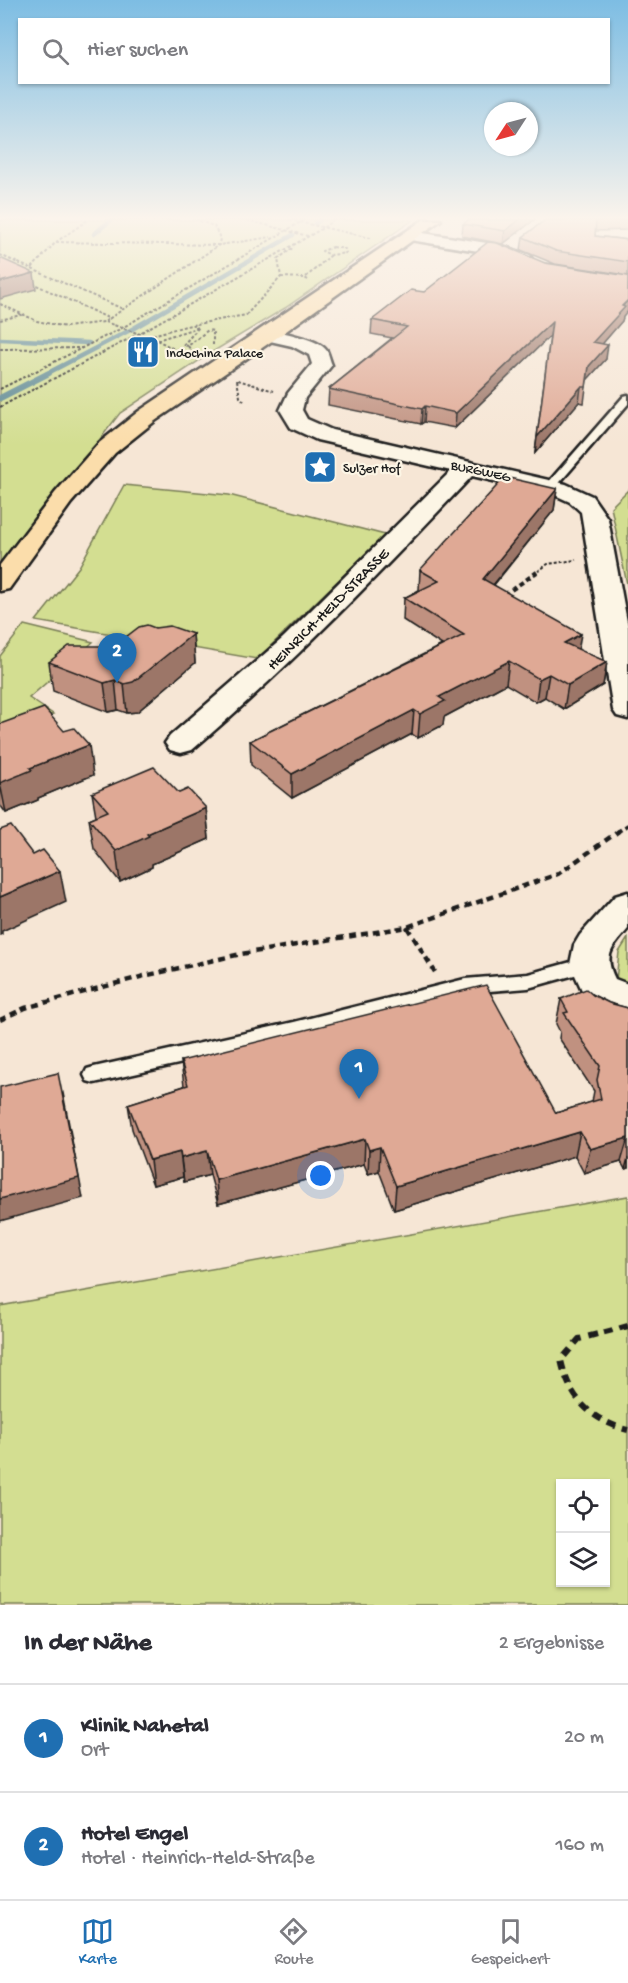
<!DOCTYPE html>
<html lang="de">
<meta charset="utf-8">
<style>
body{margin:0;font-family:"Gochi Hand",sans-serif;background:#f7f7f7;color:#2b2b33}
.controls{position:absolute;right:18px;bottom:18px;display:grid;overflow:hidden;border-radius:0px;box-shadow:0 2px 4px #0004}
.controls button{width:54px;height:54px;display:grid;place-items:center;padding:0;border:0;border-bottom:2px solid #e1e1e2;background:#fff;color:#2b2b33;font:30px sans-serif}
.compass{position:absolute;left:484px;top:102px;width:54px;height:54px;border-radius:50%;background:#fff;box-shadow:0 2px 4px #0004;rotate:234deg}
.you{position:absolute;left:321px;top:1176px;width:21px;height:21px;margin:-15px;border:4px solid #fff;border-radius:50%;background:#1a73e8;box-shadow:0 0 0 9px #1a73e833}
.badge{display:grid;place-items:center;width:39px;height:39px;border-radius:50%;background:#1f6fb2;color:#fff;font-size:20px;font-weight:700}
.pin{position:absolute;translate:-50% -50px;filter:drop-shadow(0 2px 3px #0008)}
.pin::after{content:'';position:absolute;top:32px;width:21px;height:18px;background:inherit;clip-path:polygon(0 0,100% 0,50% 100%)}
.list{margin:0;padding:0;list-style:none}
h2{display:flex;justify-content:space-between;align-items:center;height:78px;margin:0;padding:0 24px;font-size:26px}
h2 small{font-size:20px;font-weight:400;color:#7c7c81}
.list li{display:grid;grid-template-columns:39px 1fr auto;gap:18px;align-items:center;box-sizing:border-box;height:108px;padding:0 24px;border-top:2px solid #e1e1e2}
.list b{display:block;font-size:22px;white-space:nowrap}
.list p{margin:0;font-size:20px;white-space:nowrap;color:#7c7c81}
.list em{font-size:20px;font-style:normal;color:#7c7c81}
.icon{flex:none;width:33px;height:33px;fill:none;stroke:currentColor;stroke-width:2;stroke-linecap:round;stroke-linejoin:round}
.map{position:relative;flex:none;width:628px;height:1605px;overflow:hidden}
.search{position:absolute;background:#fff;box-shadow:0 2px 4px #0004;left:18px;right:18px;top:18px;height:66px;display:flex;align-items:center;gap:15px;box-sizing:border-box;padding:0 21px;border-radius:0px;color:#7c7c81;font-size:22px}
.sheet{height:294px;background:#fff}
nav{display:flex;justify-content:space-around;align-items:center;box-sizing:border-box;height:84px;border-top:2px solid #e1e1e2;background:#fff;font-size:16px;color:#7c7c81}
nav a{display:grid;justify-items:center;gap:3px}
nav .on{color:#1f6fb2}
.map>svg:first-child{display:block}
</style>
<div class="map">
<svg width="628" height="1605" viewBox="0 0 628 1605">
<rect width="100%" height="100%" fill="#f6e6d5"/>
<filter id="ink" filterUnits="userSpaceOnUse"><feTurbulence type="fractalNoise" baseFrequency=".0167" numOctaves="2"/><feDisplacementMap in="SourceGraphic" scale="12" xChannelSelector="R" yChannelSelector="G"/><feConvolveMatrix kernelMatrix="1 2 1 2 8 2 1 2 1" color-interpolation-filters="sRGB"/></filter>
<g filter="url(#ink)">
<g fill="#d3de91" stroke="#787d56" stroke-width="1.5" fill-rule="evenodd">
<path d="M0 220H413L285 308 209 354 120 413 0 569Z"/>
<path d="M124 485 229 495 385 535 257 659 36 621 79 567Z"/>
<path d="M628 490V589L611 507Z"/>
<path d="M24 625 93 642 29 698 53 714 0 735V656Z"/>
<path d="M628 938V987L616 981 619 952Z"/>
<path d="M628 1196V1605H0V1306ZM560 1484H606V1582H560Z"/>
</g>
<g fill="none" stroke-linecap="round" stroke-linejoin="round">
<g stroke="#56848f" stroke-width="4.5">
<path d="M315 223 320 220"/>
<path d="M94 234 111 220"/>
<path d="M0 339 89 343"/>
<path d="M46 374 134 328 293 235"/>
</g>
<path stroke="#56848f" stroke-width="6" d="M0 398 49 373"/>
<g stroke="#1c1c1c" stroke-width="5">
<g id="service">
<path d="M628 395V404L554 489H546V485L624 396Z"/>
<path d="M589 957 596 959 598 964 596 969 528 988 465 993 294 1038 94 1083 87 1081 84 1075 87 1069 94 1067 294 1022 465 979 528 974Z"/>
</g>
</g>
<g stroke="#1c1c1c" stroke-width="5">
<g id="minor">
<path d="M410 231 500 245 530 255 532 259 524 264 497 254 404 239 402 236 404 233Z"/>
<path d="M268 329C282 333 319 338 327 351 329 355 330 361 332 365L305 398 302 410 307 419 332 430 566 484 592 496 608 519 628 627V719L617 716 613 710 581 512 570 502 557 496 472 476C382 571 292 665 192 750L181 753 170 750 165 743 170 736 283 638 451 471 317 440 291 428 280 410 288 393 312 364 309 355 292 346 261 339 259 335 261 331Z"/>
<path d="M628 892V929C612 948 603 954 615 979L628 984V1015L586 999 570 964 574 945 580 935 615 896Z"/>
</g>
</g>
<g stroke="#1c1c1c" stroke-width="5">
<path id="primary" d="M423 220H441L275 339 155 421 115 453 71 503 9 589 0 591V565L55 493 99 443 139 411Z"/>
</g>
<g stroke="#1c1c1c" stroke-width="2" stroke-dasharray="3 2" stroke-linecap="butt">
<path d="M247 220 308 236"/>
<path d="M290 220 371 238"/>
<path d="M56 242 219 245 271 237"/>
<path d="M333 247 345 249 346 253 331 255 322 251Z"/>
<path d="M0 255 123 309"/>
<path d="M32 268 56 242 88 220"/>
<path d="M281 277 305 278"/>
<path d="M308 280 305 278 331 255"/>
<path d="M32 283 110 319"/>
<path d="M0 304 37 321 66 327 104 322 219 245 220 238 214 226 197 220"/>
<path d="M0 320 25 314"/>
<path d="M105 322 157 340 189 357"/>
<path d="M148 336 186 326 246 315 281 277 278 259 294 247"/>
<path d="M157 340 199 327 183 345 188 346 208 330 213 331V345"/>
<path d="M188 346 192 352 198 354"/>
<path d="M0 349 83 348"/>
<path d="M237 380 240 397 244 401"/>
<path d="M238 380 274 391"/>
<path d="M0 389 122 328 304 220"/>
<path d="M0 407 140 333 323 228 333 220"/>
<path d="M534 574 548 564 576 560"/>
</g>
<g stroke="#1c1c1c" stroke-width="4" stroke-dasharray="5 4" stroke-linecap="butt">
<path d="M504 595 537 572"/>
<path d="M617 832 628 825"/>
</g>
<g stroke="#1c1c1c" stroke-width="4.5" stroke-dasharray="7 5" stroke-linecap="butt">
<path d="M407 927 435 972"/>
<path d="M0 1020 25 1008 144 976 241 954 407 927 558 874 619 831"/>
</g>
<path stroke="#1c1c1c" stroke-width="6" stroke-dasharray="9 7" stroke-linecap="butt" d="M628 1326 579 1339 561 1360C569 1398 590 1420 628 1430"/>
<use href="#service" fill="#fcf5e5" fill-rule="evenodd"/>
<use href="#minor" fill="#fcf5e5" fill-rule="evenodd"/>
<use href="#primary" fill="#fbddab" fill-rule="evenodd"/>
</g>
<g fill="#c09180" stroke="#1c1c1c" stroke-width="1.5">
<path d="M534 220 503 244 462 236 463 224Z"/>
<path d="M545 220H628V230L595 231V236L628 240V311L623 317 622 321 602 344 606 359 587 380 584 403 579 402 535 453 550 336 455 428 424 422 421 424 328 405 329 389 392 338 371 334 372 320 424 292 545 263 620 274 555 264 521 250 523 237Z"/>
<path d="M557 489 554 510 494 585 578 650 607 662 603 685 564 709 545 697 536 702 506 684 444 717 443 725 418 738 412 734 292 798 251 765 250 741 442 645 403 620 404 598 419 590 420 570Z"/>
<path d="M155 628 193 634 195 663 137 712 127 713 118 710 108 712 53 691 49 662 114 646Z"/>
<path d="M0 724 93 775 38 798V800L6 813 0 805Z"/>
<path d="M92 793H179L206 808 209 839 152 864V867L120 882 94 849 89 819 96 816Z"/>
<path d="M593 995 609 1003 628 1008V1168L625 1169 621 1162 584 1173 575 1156 394 1210 379 1171 368 1174 364 1164 218 1204 210 1175 184 1182 183 1177 153 1185 132 1129 128 1104 184 1086 181 1061 556 1113 592 1102 594 1091 559 1038 560 1032 556 1024 561 999Z"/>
</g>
<g fill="#9c7668" stroke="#1c1c1c" stroke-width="1.5">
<path d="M519 220H534L503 244 505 231Z"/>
<path d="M34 273 36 289 0 299V282Z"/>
<path d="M628 300V311L623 317 622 321 591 357 593 342Z"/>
<path d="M552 322 550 336 455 428 456 413Z"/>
<path d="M608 345 606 359 587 380 589 366Z"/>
<path d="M581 387 579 402 535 453 537 437Z"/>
<path d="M425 406 424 422 421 424 422 409Z"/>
<path d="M557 489 554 510 480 601 483 579Z"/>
<path d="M193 634 195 663 137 712 127 713 124 684Z"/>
<path d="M581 634 577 657 564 643Z"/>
<path d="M509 661 506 684 444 717 443 725 418 738 420 714 439 697Z"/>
<path d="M607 662 603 685 564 709 568 685Z"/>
<path d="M549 674 545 697 536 702 539 679Z"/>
<path d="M115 680 118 710 108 712 104 683Z"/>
<path d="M414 710 412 734 292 798V774Z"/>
<path d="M89 745 93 775 38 798V800L6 813 0 783 30 768Z"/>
<path d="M206 808 209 839 152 864V867L120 882 116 851 147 834Z"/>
<path d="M60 871 66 902 2 931V934L0 935V897Z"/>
<path d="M63 1093 83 1198 0 1221V1199Z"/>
<path d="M580 1132 575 1156 394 1210 396 1186Z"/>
<path d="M628 1138 621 1162 584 1173 590 1149Z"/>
<path d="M365 1139 364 1164 218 1204 216 1180Z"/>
<path d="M380 1147 379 1171 368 1174 369 1150Z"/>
<path d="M207 1151 210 1175 184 1182 181 1158Z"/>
<path d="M180 1152 183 1177 153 1185 150 1160Z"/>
<path d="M628 1158V1168L625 1169Z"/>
</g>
<g fill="#dfa995" stroke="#1c1c1c" stroke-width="1.5">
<path d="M468 220H519L505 231 463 224Z"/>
<path d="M545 220H596L595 236 628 240V262L556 251 523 237Z"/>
<path d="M488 242 497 243 545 263 628 276V300L622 306 625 307 593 342 608 345 589 366 586 387H581L537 437 552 322 456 413 425 406 422 409 329 389 407 327 372 320 411 290 424 292Z"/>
<path d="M0 258 34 273 0 282Z"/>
<path d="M505 477 557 489 483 579 581 634 564 643 607 662 568 685 549 674 539 679 509 661 439 697 445 701 420 714 414 710 292 774 250 741 464 635 404 598 439 581 420 570Z"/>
<path d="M147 625 155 628 170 626 193 634 133 682 124 684 115 680 104 683 49 662 69 646H114L139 627Z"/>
<path d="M44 708 64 731 74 728 89 745 30 768 32 770 0 783V724Z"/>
<path d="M154 767 179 793 188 789 206 808 147 834 149 836 116 851 89 819 108 811 92 793Z"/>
<path d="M11 826 33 855 43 850 60 871 0 897V830Z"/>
<path d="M486 985 556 1113 601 1099 597 1080 600 1066 564 1013 568 1012 561 999 586 989 593 995 609 1003 628 1008V1138L590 1149 580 1132 396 1186 380 1147 369 1150 365 1139 216 1180 207 1151 181 1158 180 1152 150 1160 128 1104 188 1085 181 1061Z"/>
<path d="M58 1073 79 1178 0 1199V1087Z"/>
</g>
</g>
<linearGradient id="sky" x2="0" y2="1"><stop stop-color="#7dbde3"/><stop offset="0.49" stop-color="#fbf4ec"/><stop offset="1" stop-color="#fbf4ec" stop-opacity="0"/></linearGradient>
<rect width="628" height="445" fill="url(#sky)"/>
<defs>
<g id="restaurant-square" transform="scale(1.725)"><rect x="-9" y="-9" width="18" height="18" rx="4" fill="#1f6fb2" stroke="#fcf5e5"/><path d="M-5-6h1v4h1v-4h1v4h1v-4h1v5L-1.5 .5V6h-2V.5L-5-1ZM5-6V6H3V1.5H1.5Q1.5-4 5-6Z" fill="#fff"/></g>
<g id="sight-square" transform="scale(1.725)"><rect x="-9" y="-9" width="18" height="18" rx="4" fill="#1f6fb2" stroke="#fcf5e5"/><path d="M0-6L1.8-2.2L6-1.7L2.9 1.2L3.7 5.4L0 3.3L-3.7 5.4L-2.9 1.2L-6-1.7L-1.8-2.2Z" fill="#fff"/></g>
</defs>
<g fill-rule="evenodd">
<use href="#restaurant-square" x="143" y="352"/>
<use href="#sight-square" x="320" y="467"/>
</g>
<g text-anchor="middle" stroke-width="4.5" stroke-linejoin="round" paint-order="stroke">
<g font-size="14" fill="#1c1c1c" stroke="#fcf5e5" text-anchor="start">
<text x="166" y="357">Indochina Palace</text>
<text x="343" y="472">Sulzer Hof</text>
</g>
<g font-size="14" fill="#1c1c1c" stroke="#fcf5e5">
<text transform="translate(481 470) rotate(12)" y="5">BURGWEG</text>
</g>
<g font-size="16" fill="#1c1c1c" stroke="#fcf5e5">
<text transform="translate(327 608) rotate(-45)" y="6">HEINRICH-HELD-STRASSE</text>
</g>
</g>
</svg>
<div class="controls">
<button><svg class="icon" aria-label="locate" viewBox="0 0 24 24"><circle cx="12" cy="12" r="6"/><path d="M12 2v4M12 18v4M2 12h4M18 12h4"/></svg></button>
<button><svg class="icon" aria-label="layers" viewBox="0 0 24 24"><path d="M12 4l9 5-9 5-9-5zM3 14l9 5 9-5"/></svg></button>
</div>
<svg class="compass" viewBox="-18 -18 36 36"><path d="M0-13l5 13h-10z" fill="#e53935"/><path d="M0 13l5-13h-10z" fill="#7c7c81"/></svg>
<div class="you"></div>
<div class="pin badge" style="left:359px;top:1099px">1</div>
<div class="pin badge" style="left:117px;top:683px">2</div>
<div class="search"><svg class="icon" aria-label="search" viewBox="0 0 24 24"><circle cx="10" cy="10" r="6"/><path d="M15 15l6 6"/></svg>Hier suchen</div>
</div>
<section class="sheet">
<h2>In der Nähe<small>2 Ergebnisse</small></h2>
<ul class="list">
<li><span class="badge">1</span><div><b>Klinik Nahetal</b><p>Ort</p></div><em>20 m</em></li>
<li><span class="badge">2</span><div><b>Hotel Engel</b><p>Hotel · Heinrich-Held-Straße</p></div><em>160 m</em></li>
</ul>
</section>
<nav>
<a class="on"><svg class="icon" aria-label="map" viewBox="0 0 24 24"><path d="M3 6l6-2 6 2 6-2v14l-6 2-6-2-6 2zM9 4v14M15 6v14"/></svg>Karte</a>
<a><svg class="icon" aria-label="directions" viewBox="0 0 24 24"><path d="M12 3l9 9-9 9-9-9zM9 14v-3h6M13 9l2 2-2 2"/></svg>Route</a>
<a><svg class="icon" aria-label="saved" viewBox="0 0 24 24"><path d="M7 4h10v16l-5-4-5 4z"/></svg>Gespeichert</a>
</nav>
